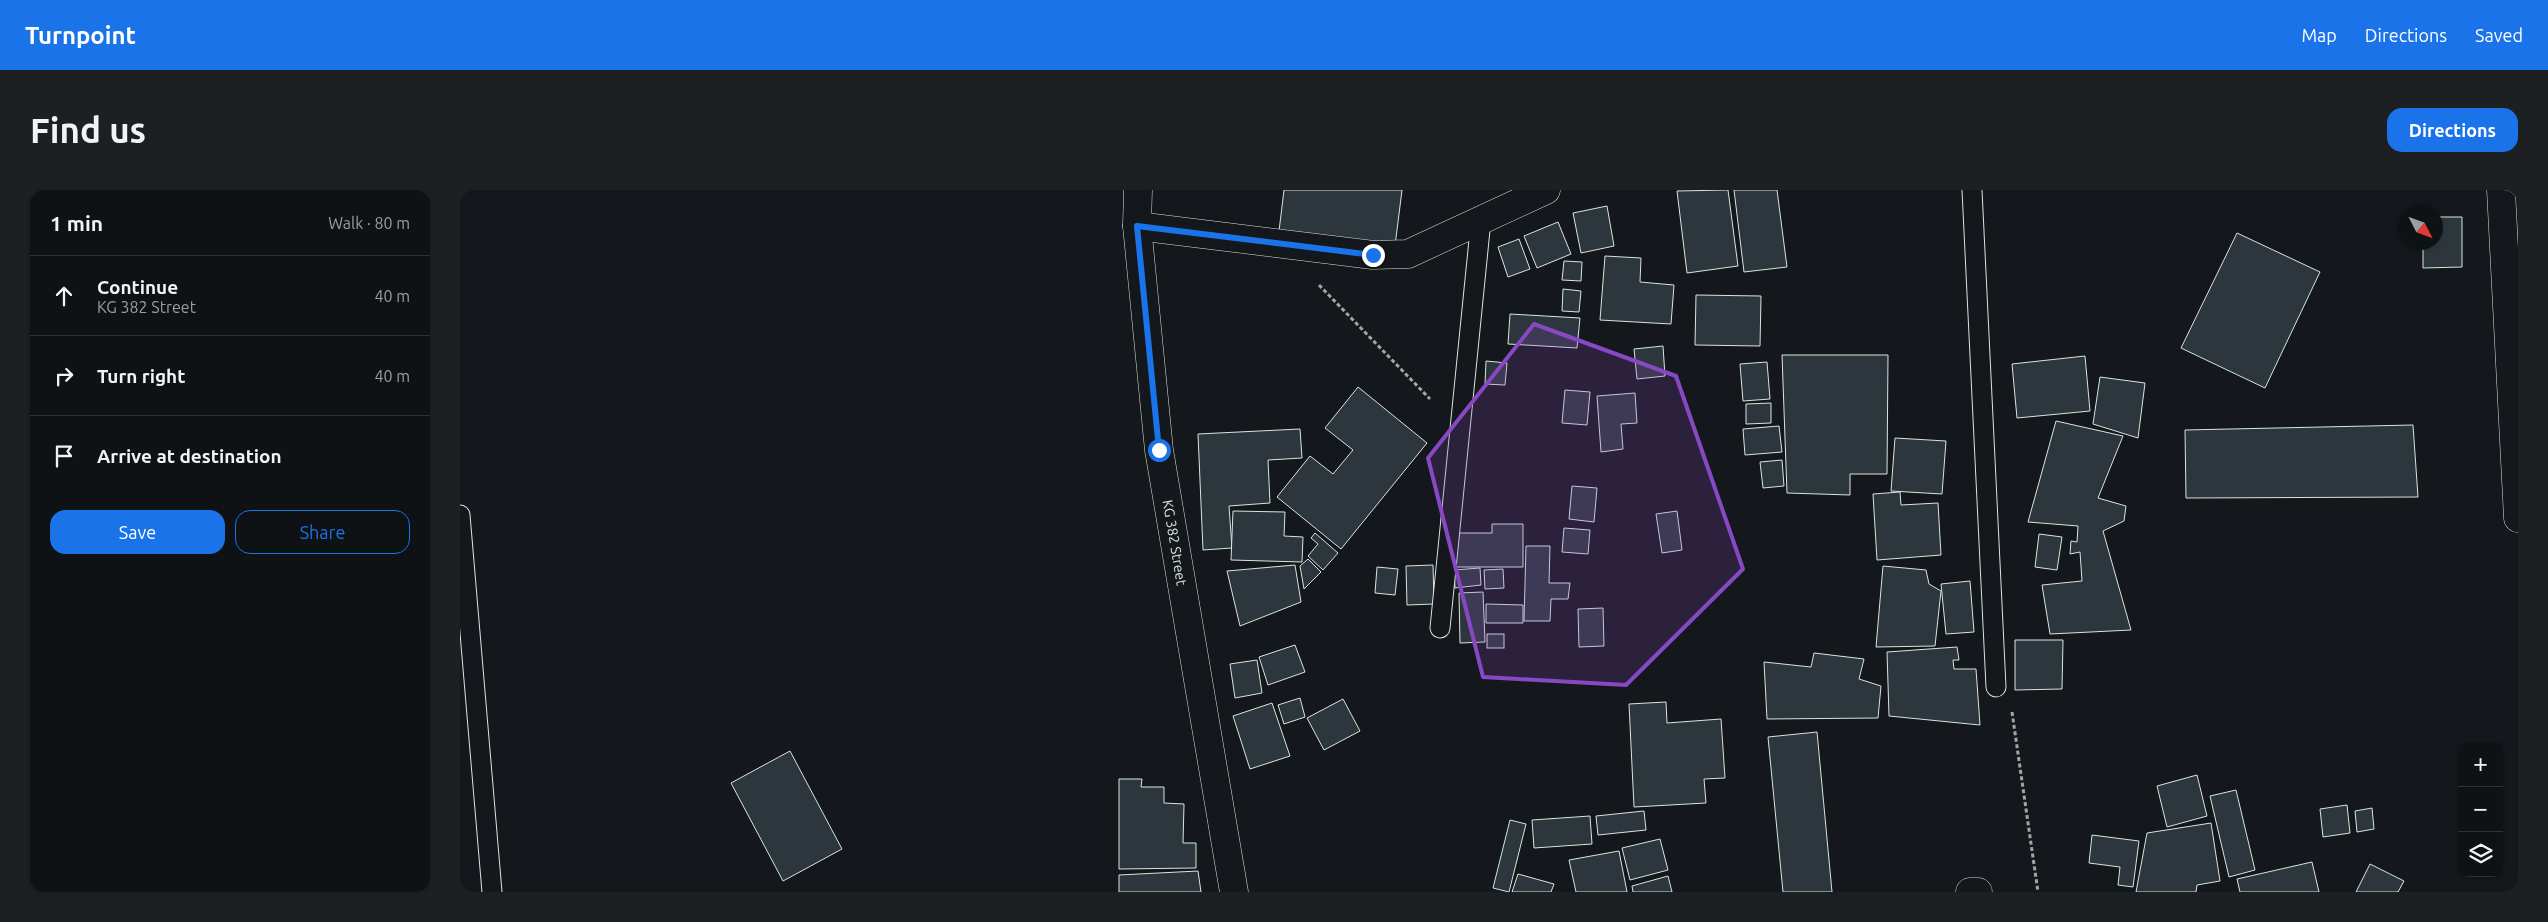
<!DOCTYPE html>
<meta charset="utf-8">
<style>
body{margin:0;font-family:Ubuntu,sans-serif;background:#1d2022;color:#f1f3f6}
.controls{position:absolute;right:15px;bottom:15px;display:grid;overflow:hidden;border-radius:10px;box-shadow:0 1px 4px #0004}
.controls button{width:45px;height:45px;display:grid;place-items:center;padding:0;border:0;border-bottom:1px solid #2f3234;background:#0f1215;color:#f1f3f6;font:25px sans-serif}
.compass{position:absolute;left:1938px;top:15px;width:45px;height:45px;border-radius:50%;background:#0f1215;box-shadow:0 1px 4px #0004;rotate:132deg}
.stop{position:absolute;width:15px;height:15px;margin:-11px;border:4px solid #1a73e8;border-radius:50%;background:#fff}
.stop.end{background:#1a73e8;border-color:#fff;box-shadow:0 1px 5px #0008}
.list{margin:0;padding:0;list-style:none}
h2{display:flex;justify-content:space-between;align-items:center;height:65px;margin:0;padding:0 20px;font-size:21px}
h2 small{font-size:16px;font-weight:400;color:#9b9ea0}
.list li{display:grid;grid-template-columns:32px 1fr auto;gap:15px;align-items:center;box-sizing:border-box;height:80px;padding:0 20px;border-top:1px solid #2f3234}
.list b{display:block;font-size:19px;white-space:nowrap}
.list p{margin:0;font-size:16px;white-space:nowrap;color:#9b9ea0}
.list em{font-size:16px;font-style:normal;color:#9b9ea0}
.actions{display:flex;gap:10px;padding:15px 20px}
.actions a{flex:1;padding:11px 0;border:1px solid #1a73e8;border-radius:15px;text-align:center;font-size:18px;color:#1a73e8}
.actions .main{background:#1a73e8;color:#fff}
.icon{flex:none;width:28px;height:28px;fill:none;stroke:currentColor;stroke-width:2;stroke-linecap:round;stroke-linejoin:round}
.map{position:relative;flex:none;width:2058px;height:702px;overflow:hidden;border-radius:15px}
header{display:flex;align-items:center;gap:30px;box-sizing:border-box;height:70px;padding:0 25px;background:#1a73e8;color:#fff}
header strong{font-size:24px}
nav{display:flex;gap:28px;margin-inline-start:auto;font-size:18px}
.intro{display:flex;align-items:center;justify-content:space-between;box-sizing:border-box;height:120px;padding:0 30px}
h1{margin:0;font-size:35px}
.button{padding:12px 22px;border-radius:15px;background:#1a73e8;color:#fff;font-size:18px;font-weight:700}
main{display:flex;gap:30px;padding:0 30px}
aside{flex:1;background:#0f1215;border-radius:15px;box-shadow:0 1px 4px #0004}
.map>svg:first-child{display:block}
</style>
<header>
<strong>Turnpoint</strong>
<nav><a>Map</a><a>Directions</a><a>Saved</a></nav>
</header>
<div class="intro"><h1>Find us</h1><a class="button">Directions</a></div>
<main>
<aside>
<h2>1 min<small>Walk · 80 m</small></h2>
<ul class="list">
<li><svg class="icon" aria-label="ahead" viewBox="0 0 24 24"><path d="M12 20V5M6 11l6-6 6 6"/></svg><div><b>Continue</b><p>KG 382 Street</p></div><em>40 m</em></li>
<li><svg class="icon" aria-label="right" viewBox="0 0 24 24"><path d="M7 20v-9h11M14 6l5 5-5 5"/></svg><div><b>Turn right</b></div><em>40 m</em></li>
<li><svg class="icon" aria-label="arrive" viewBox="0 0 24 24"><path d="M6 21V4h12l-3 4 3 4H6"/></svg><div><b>Arrive at destination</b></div></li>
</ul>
<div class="actions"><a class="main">Save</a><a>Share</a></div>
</aside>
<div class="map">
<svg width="2058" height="702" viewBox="0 0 2058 702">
<rect width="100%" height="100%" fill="#14181c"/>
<g fill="#2c363c" stroke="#d8e6dc">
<path d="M824 0H942L935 56 819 41Z"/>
<path d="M1268 0 1278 76 1227 83 1217 1Z"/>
<path d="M1274 0H1317L1327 77 1284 82Z"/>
<path d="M1147 16 1154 56 1121 63 1113 23Z"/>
<path d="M1976 27H2002V77L1963 78V52H1976Z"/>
<path d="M1098 32 1111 64 1077 78 1064 46Z"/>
<path d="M1777 43 1860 82 1805 198 1721 158Z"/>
<path d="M1059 49 1070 79 1048 87 1038 57Z"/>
<path d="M1145 66 1181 68 1180 92 1214 95 1211 134 1140 130Z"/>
<path d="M1104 71 1122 72 1121 91 1102 90Z"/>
<path d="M1103 99 1121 101 1119 122 1102 121Z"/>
<path d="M1236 105 1301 106 1300 156 1235 155Z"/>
<path d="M1050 124 1120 128 1117 158 1048 154Z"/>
<path d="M1203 156 1205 186 1177 189 1174 159Z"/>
<path d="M1322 165H1428L1427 284H1390V305L1327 303Z"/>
<path d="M1625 166 1630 221 1557 228 1552 174Z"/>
<path d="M1026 171 1047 173 1045 195 1025 194Z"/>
<path d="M1307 172 1310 209 1283 211 1280 174Z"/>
<path d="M1640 187 1685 193 1678 248 1633 234Z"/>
<path d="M898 197 967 253 881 359 817 307 850 266 873 284 893 260 865 238Z"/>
<path d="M1105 200 1130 202 1127 235 1102 233Z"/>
<path d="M1175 203 1177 233 1161 234 1163 259 1141 262 1137 206Z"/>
<path d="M1311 213V233L1286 234V214Z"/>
<path d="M1596 231 1663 246 1638 308 1666 316 1664 331 1643 341 1671 440 1590 444 1582 395 1622 391 1620 362 1610 364 1611 351 1617 352 1618 336 1568 332Z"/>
<path d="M1953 235 1958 307 1726 308 1725 240Z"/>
<path d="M1319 236 1322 262 1285 265 1283 239Z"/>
<path d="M840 239 842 268 808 270 810 313 769 316 772 358 743 360 738 244Z"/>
<path d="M1435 248 1486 251 1482 304 1431 301Z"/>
<path d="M1322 270 1324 296 1303 298 1300 272Z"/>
<path d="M1112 296 1137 298 1134 332 1109 329Z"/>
<path d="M1440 302 1441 315 1478 313 1481 365 1417 370 1413 304Z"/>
<path d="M773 321 825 322 824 346 843 347 842 372 771 370Z"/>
<path d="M1217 321 1222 360 1202 363 1196 324Z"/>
<path d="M1032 334H1063V377H994V343H1032Z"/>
<path d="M1104 338 1130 340 1128 364 1102 362Z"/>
<path d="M855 343 878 363 863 380 848 366 858 354 851 348Z"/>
<path d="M1579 344 1602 347 1597 380 1575 377Z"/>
<path d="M1066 356H1090L1089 393H1110L1108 409H1091L1090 431H1064Z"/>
<path d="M848 369 861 382 844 399 840 376Z"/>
<path d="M835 375 841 412 780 436 767 381Z"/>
<path d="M973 375 974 414 947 415 946 376Z"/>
<path d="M1423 376 1466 380 1469 394 1481 401 1475 456 1416 457Z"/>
<path d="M917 377 938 379 935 405 915 403Z"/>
<path d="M1020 378 1021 395 995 398 994 380Z"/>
<path d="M1043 379 1044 398 1025 399 1024 380Z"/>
<path d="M1510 391 1514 442 1486 444 1481 394Z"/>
<path d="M1023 402 1025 452 1000 453 999 403Z"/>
<path d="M1026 414 1063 415V433H1026Z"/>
<path d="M1143 418 1144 456 1119 457 1118 419Z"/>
<rect x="1027" y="444" width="17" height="14"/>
<path d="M1555 450H1603L1602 499 1555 500Z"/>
<path d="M835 455 845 482 808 495 799 467Z"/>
<path d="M1497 457 1499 470H1493L1494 479H1516L1520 535 1429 526 1427 462Z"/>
<path d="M1354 463 1404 469 1399 489 1421 496 1418 528 1307 529 1304 472 1351 477Z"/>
<path d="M797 470 802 503 775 508 770 474Z"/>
<path d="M840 508 845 527 824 534 818 515Z"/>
<path d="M883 509 900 541 864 560 847 528Z"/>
<path d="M1206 512 1207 533 1261 529 1265 588 1244 589 1246 613 1174 617 1169 514Z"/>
<path d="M812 513 830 566 790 579 773 526Z"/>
<path d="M1357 542 1372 702H1323L1308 547Z"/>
<path d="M330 561 382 659 323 691 271 593Z"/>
<path d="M1737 585 1747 626 1707 637 1697 596Z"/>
<path d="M659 589H682L681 597H704V613L724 614 723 653H736V678L659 679Z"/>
<path d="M1776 600 1795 680 1769 687 1750 606Z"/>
<path d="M1887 615 1890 643 1863 647 1860 619Z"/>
<path d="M1912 618 1914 639 1897 642 1895 621Z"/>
<path d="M1184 621 1186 640 1138 645 1136 626Z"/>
<path d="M1130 626 1132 654 1074 658 1072 630Z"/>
<path d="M1050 630 1066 634 1049 702 1033 698Z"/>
<path d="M1751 633 1760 691 1737 695 1736 702H1676L1687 643Z"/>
<path d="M1632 645 1679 651 1673 697 1658 695 1660 677 1629 673Z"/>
<path d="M1200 649 1208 680 1170 690 1162 658Z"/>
<path d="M1159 661 1167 702H1116L1109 670Z"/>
<path d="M1852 672 1859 702H1780L1777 689Z"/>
<path d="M1910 674 1944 691 1938 702H1896Z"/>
<path d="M738 681 741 702H659V685Z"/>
<path d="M1058 684 1094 694 1091 702H1052Z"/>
<path d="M1208 686 1212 702H1173L1172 696Z"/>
</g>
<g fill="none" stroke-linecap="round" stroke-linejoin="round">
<g stroke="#d8e6dc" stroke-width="21">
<g id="service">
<path d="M1512 0 1536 497"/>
<path d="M0 325 32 702"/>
<path d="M980 438 1021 30"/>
</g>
</g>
<g stroke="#d8e6dc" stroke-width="29">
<g id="minor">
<path id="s1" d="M678 0 677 36 699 260 774 702"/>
<path d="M2041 0 2058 328"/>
<path d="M677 36 913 65 948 64 1086 0"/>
<path d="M1510 702H1518"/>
</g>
</g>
<g stroke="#9da8a2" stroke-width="3" stroke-dasharray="4 2.5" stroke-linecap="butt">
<path d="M859 95 970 209"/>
<path d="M1552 522 1578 702"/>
</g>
<use href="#service" stroke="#14181c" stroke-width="19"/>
<use href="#minor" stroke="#14181c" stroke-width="28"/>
</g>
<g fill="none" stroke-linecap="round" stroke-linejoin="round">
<path stroke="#1a73e8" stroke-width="6" d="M699 260 677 36 913 65"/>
</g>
<path fill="#8948c3" fill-opacity="0.2" stroke="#8948c3" stroke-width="4" stroke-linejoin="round" d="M1074 134 1216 186 1283 379 1166 495 1023 487 968 268Z"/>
<g text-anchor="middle" stroke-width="4" stroke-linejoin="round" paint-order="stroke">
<g font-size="14" fill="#d8e6dc" stroke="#14181c">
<text dy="5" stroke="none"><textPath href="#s1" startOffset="355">KG 382 Street</textPath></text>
</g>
</g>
</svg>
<div class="controls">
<button>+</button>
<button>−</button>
<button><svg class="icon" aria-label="layers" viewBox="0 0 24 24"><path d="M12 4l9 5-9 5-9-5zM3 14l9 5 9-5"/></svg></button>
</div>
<svg class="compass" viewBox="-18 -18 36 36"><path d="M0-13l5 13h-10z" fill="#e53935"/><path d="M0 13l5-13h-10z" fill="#9b9ea0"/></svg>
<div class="stop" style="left:699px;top:260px"></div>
<div class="stop end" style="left:913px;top:65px"></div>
</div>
</main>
